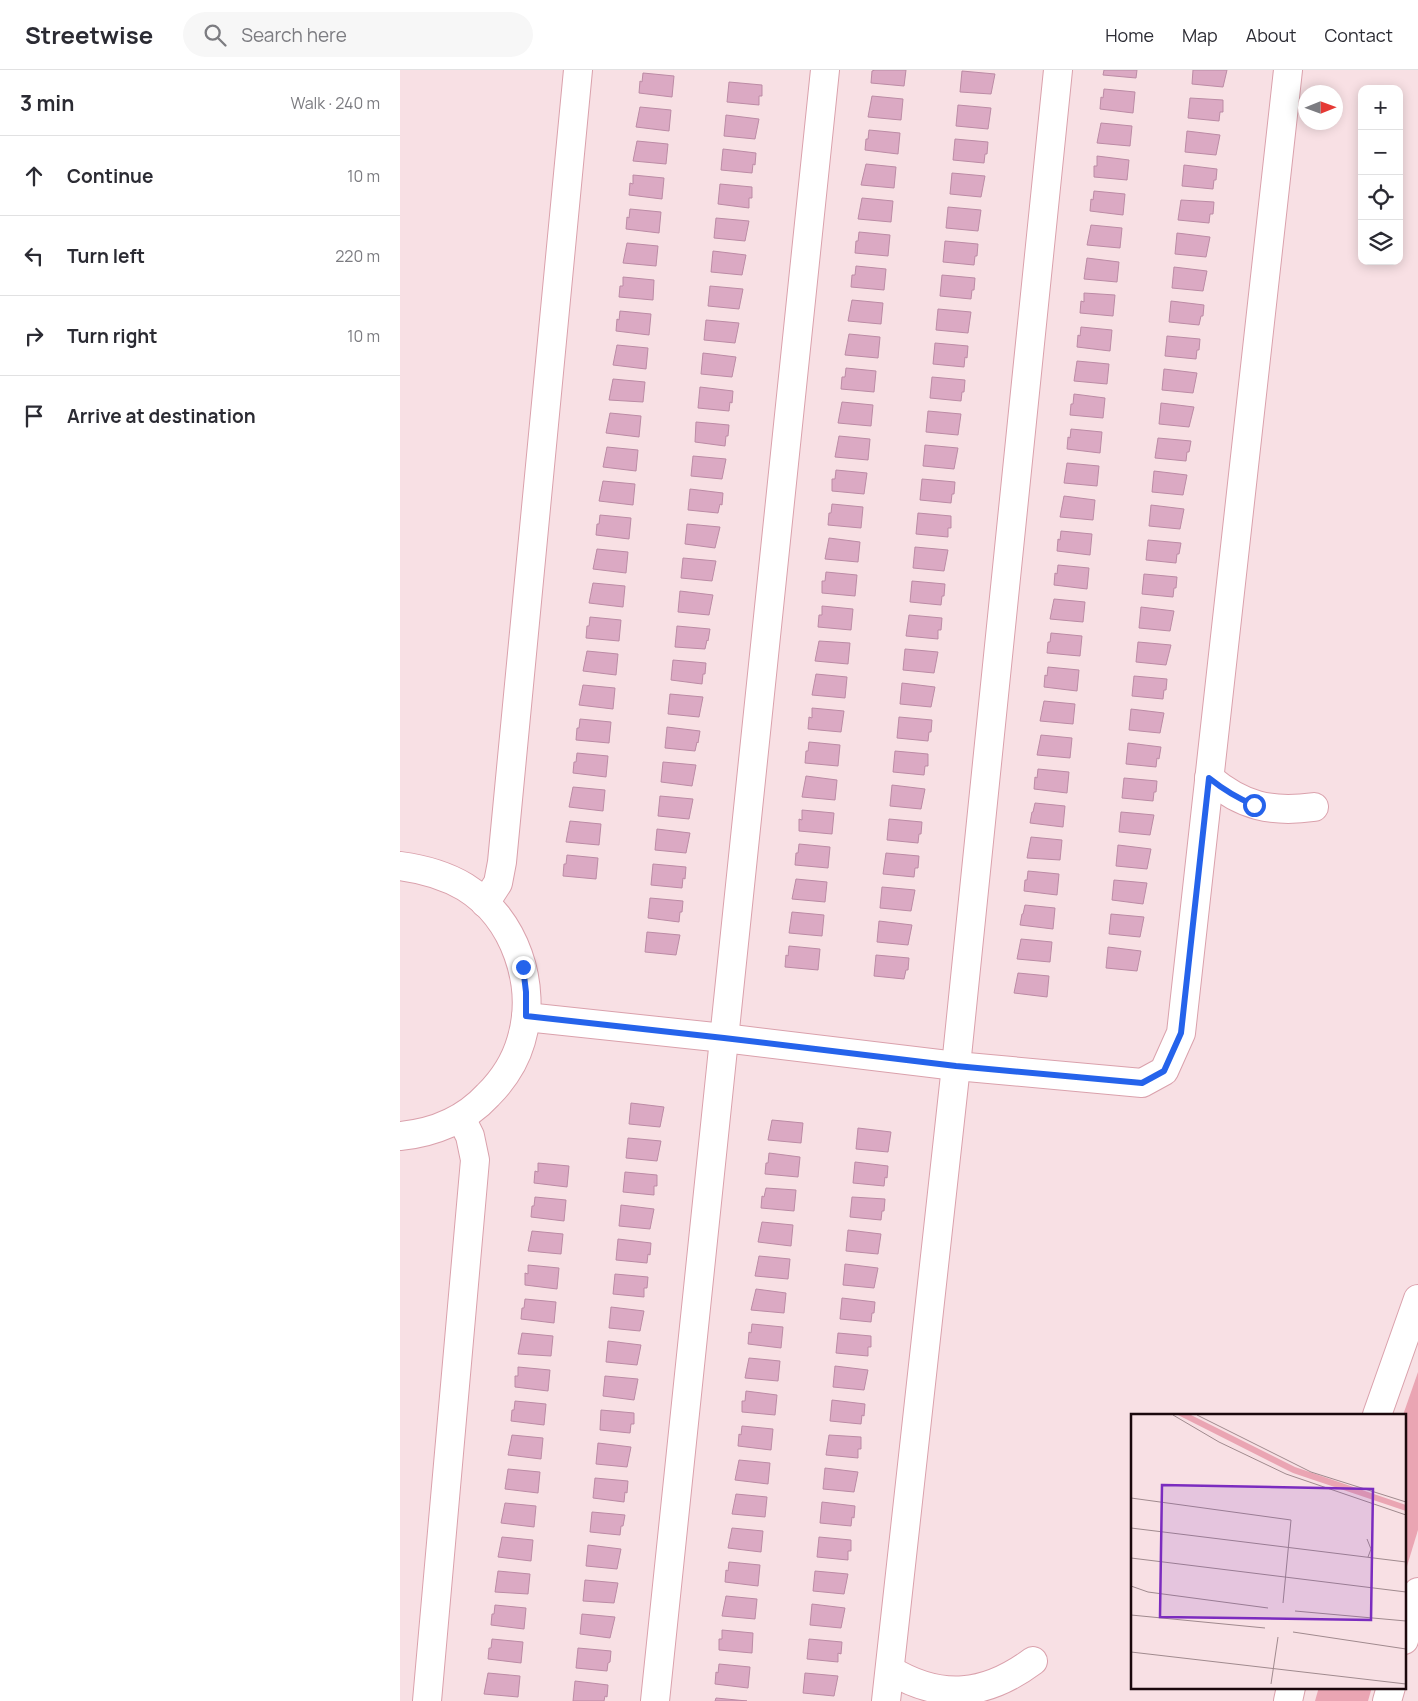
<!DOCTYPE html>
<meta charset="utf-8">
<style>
body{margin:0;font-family:Manrope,sans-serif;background:#f7f7f7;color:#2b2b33}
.controls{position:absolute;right:15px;top:15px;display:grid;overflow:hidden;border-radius:10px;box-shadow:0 2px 12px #0003}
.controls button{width:45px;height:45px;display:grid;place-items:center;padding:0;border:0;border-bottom:1px solid #e1e1e2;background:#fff;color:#2b2b33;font:25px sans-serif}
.compass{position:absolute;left:898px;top:15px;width:45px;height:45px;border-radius:50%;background:#fff;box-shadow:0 2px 12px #0003;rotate:89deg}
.stop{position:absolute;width:15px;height:15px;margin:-11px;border:4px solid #2563eb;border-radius:50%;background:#fff}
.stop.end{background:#2563eb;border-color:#fff;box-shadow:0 1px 5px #0008}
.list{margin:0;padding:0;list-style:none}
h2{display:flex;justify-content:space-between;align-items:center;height:65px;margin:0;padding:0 20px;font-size:21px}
h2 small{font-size:16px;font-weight:400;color:#7c7c81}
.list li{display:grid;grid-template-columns:32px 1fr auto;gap:15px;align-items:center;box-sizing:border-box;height:80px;padding:0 20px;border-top:1px solid #e1e1e2}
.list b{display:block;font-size:19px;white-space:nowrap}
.list em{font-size:16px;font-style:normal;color:#7c7c81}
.icon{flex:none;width:28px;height:28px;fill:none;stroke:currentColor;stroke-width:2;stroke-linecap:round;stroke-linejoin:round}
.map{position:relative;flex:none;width:1018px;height:1631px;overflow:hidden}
header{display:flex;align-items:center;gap:30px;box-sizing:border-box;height:70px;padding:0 25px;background:#fff;border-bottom:1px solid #e1e1e2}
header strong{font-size:24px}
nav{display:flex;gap:28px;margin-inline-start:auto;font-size:18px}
.search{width:350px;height:45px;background:#f7f7f7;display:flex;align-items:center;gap:12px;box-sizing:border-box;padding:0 18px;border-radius:28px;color:#7c7c81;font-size:19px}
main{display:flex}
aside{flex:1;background:#fff}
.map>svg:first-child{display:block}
</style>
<header>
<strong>Streetwise</strong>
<div class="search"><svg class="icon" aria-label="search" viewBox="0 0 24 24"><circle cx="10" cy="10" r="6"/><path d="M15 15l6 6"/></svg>Search here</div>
<nav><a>Home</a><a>Map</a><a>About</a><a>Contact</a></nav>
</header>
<main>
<aside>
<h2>3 min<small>Walk · 240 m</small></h2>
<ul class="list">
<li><svg class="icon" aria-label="ahead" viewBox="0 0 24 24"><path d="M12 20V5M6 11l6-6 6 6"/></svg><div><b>Continue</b></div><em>10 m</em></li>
<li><svg class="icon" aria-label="left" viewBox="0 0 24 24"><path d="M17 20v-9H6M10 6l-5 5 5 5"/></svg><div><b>Turn left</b></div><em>220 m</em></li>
<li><svg class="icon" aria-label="right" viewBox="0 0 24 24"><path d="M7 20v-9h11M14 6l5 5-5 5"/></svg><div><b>Turn right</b></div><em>10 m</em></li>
<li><svg class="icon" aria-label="arrive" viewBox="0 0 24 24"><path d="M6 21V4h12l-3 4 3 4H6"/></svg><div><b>Arrive at destination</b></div></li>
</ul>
</aside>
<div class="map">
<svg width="1018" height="1631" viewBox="0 0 1018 1631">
<rect width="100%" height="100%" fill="#f8e0e4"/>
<g fill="#eaa5b3">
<path d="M1018 1302V1460L1004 1506 1003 1345Z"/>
<path d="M919 1617H972L968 1631H915Z"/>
</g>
<g fill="#dba9c3" stroke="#bc8ba5">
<path d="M475 0H506L504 16 471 13 472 1Z"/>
<path d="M704 0H737L736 8 703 5Z"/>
<path d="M793 0H827L823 17 792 14Z"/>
<path d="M562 1 595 4 591 24 560 22Z"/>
<path d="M243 3 274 6 272 27 239 23 240 11 242 12Z"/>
<path d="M329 12 362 15V26H359V35L327 32Z"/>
<path d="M704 19 735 22 733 43 700 39 701 27 703 28Z"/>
<path d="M472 26 503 29 501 50 468 47Z"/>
<path d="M790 28 823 30V42H820L819 51 788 48Z"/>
<path d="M558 35 591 38 588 59 556 56Z"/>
<path d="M240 37 271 40 269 61 236 57Z"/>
<path d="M326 45 359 49 355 69 324 66Z"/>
<path d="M701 53 732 56 730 76 697 73Z"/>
<path d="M469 60 500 63 498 84 465 80 466 69H468Z"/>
<path d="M787 61 820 65 816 85 785 82Z"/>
<path d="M555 69 588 72 587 84H585L584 93 553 90Z"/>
<path d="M237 71 268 74 266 94 233 91Z"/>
<path d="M323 79 356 83 355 95 353 94 352 103 321 100Z"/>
<path d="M697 86 729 90 727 110 694 107V96H697Z"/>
<path d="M466 94 496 97 494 118 461 115Z"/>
<path d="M784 95 817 99 816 110H814L813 119 782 116Z"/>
<path d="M552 103 585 106 581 127 550 124Z"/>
<path d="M233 105 264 108 262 129 229 125 230 113 233 114Z"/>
<path d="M320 114 352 117V128H349V138L318 134Z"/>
<path d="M694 121 725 124 723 145 690 141 691 129 693 130Z"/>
<path d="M462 128 493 131 491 152 458 149Z"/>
<path d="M781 130 814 132 813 144H810L809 153 778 150Z"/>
<path d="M548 137 581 140 578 161 546 158Z"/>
<path d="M230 139 261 142 259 163 226 159 227 147 229 148Z"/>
<path d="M316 148 349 151 345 171 314 168Z"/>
<path d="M691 155 722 158 720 178 687 175Z"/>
<path d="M459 162 490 165 488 186 455 183 456 171H458Z"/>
<path d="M777 163 810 167 806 187 775 184Z"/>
<path d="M545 171 578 174 577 186H575L574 195 543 192Z"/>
<path d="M227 173 258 176 256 196 223 193Z"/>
<path d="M313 181 346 185 342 205 311 202Z"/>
<path d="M687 188 719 192 717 212 684 209Z"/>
<path d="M456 196 486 199 484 220 451 217 452 205H455Z"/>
<path d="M774 197 807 201 803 221 772 218Z"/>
<path d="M542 205 575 208 574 220H572L571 229 540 226Z"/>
<path d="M223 207 254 210 253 230 219 227 220 216H223Z"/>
<path d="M310 216 343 219 339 239 308 236Z"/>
<path d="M684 223 715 225 713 246 680 243 681 231 684 232Z"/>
<path d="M452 230 483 233 481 254 448 251Z"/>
<path d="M771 231 804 235 803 246H801L799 255 769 252Z"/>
<path d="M538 239 571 242 568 263 536 260Z"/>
<path d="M220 241 251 244 249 265 216 261 217 249 219 250Z"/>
<path d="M306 250 339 253 335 273 304 270Z"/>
<path d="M681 257 712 260 710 281 677 277 678 265 680 266Z"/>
<path d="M449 264 480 267 478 288 445 285Z"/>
<path d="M767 266 800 269 799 280H797L796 289 765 286Z"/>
<path d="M535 273 568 276 567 288 565 287 564 297 533 294Z"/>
<path d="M217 275 248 278 246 299 213 295Z"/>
<path d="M303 283 336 287 332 307 301 304Z"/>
<path d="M677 291 709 294 707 314 674 311Z"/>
<path d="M446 298 476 301 474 322 441 319 442 307H445Z"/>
<path d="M764 299 797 303 793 323 762 320Z"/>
<path d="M532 307 565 310 564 322H562L561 331 530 328Z"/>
<path d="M213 309 245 312 243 332 209 330Z"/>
<path d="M300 317 333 321 332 333 330 332 329 341 298 338Z"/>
<path d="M674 324 705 328 703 348 670 345 671 334H673Z"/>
<path d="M442 332 473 335 471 356 438 353Z"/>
<path d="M761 333 794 337 789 357 759 354Z"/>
<path d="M528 341 561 344 558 365 526 362Z"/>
<path d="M210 343 241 346 239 367 206 363Z"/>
<path d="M296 352 329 355 328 366H326L325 376 295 372Z"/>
<path d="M671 359 702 362 700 383 667 379 668 367 670 368Z"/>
<path d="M439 366 470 369 468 390 435 387Z"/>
<path d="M758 368 791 371 789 382H787L786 391 755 388Z"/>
<path d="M525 375 558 378 554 399 523 396Z"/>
<path d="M207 377 238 380 236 401 203 397Z"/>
<path d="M293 386 326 389 322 409 291 406Z"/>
<path d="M667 393 699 396 697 416 664 413Z"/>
<path d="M436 400 467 403 464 424 432 421V409H435Z"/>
<path d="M754 401 787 405 783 425 752 422Z"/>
<path d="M522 409 555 412 554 424H552L551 433 520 430Z"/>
<path d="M203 411 235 414 233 435 199 431Z"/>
<path d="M290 419 323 423 322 435 320 434 318 443 288 440Z"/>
<path d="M664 426 695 430 693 450 660 447Z"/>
<path d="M432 434 463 437 461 458 428 455 429 443H431Z"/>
<path d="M751 435 784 439 780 459 749 456Z"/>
<path d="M518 443 551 446V458H548V467L516 464Z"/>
<path d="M200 445 231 448 229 469 196 465 197 454H199Z"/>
<path d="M287 454 320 457 315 478 285 474Z"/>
<path d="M661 461 692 464 690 485 657 481 658 469 660 470Z"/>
<path d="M429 468 460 472 458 492 425 489Z"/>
<path d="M748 470 781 473 779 484H777L776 493 746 490Z"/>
<path d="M515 477 548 480 544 501 513 498Z"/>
<path d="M197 479 228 482 226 503 193 499Z"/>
<path d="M283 488 316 491 312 511 281 508Z"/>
<path d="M658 495 689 498 687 519 654 515 655 503 657 504Z"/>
<path d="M426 502 457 505 455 526 422 523V511H425Z"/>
<path d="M744 504 777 507 776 518H774L773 527 742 524Z"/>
<path d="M512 511 545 514 544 526H542L541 535 510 532Z"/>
<path d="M193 513 225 516 223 537 189 533Z"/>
<path d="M280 521 313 525 309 545 278 542Z"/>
<path d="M654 529 685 532 683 552 650 549Z"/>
<path d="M422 536 453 539 451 560 418 557 419 545H422Z"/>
<path d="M741 537 774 541 770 561 739 558Z"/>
<path d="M509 545 542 548 541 560H538V569L506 566Z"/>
<path d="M190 547 221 550 219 571 186 568 187 556H189Z"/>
<path d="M277 556 310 559 308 571 307 570 305 579 275 577Z"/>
<path d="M651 563 682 566 680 586 647 583 648 572H650Z"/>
<path d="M419 571 450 573 448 594 415 591Z"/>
<path d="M738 572 771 575 766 595 736 592Z"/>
<path d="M505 579 538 582 534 603 503 600Z"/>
<path d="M187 581 218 584 216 605 183 601Z"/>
<path d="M273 590 306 593 305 604H303L302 614 271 610Z"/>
<path d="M648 597 679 600 677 621 644 617 645 605 647 606Z"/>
<path d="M416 604 447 607 445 628 412 625Z"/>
<path d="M734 606 767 609 766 620H764L763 629 732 626Z"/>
<path d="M502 613 535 617 531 637 500 634Z"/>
<path d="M183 615 215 618 213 639 179 635Z"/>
<path d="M270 624 303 627 299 647 268 644Z"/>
<path d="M644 631 675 634 673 654 640 651Z"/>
<path d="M412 638 444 641 441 662 408 659 409 647 412 648Z"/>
<path d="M731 639 764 643 760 663 729 660Z"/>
<path d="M499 647 532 650 531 662H529L528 671 497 668Z"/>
<path d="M180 649 211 652 209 673 176 670 177 658H179Z"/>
<path d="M267 657 300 661 298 673 297 672 295 681 265 678Z"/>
<path d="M641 665 672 668 670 688 637 685Z"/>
<path d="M409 672 440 675 438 696 405 693 406 681H408Z"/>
<path d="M728 673 761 677 759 689 757 688 756 697 726 694Z"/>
<path d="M495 681 528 684V696H525L524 705 493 702Z"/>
<path d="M177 683 208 686 206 707 173 703 174 692H176Z"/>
<path d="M263 692 296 695 292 716 261 712Z"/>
<path d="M638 699 669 702 667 723 634 719 635 707 637 708Z"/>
<path d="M406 706 437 710 435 730 402 727Z"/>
<path d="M724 708 757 711 756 722H754L753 731 722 728Z"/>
<path d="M492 715 525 719 521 739 490 736Z"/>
<path d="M173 717 205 720 203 741 169 737Z"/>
<path d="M260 726 293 729 289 749 258 746Z"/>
<path d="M635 733 665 736 663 757 630 753 632 742H633Z"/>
<path d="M402 740 434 743 432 764 399 761V749L402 750Z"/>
<path d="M721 742 754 745 750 765 719 762Z"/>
<path d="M489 749 522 752 521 764H519L518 773 487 770Z"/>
<path d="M170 751 201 754 199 775 166 772Z"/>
<path d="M257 759 290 763 286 783 255 780Z"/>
<path d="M631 767 662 770 660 790 627 788Z"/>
<path d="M399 774 430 777 428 798 395 795 396 783H398Z"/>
<path d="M718 775 751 779 747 799 716 796Z"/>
<path d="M486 783 519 786 518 798H515L514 807 483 804Z"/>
<path d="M167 785 198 788 196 809 163 806 164 794H166Z"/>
<path d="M253 794 286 797 285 809 283 808 282 818 251 815Z"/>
<path d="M628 801 659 804 657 825 624 821 625 810H627Z"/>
<path d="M396 809 427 812 425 832 392 829Z"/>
<path d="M714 810 747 813 743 834 712 830Z"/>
<path d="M482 817 515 820 511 841 480 838Z"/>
<path d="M250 828 283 831 282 842H280L279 852 248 848Z"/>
<path d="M625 835 655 838 653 859 620 855 622 844H623Z"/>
<path d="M392 842 424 845 422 866 389 863Z"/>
<path d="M711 844 744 847 740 867 709 864Z"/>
<path d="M479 851 512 855 508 875 477 872Z"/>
<path d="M247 862 280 865 276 885 245 882Z"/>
<path d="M621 869 652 872 650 892 617 889Z"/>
<path d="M389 876 420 879 418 900 385 897 386 885 388 886Z"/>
<path d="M708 877 741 881 737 901 706 898Z"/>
<path d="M476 885 509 888 508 900H506L504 909 474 906Z"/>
<path d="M618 903 649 906 647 927 614 923Z"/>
<path d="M231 1033 264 1037 260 1057 229 1054Z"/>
<path d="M372 1050 403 1053 401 1073 368 1070Z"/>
<path d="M458 1058 491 1062 488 1082 456 1079Z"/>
<path d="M228 1068 261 1071 257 1091 226 1088Z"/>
<path d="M369 1083 400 1087 398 1107 365 1104 366 1093H368Z"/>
<path d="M455 1092 488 1096 487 1108 485 1107 484 1116 453 1113Z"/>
<path d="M138 1093 169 1096 167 1117 134 1113 135 1101 138 1102Z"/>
<path d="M225 1102 257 1105V1116H254V1125L223 1122Z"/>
<path d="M366 1118 396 1120 394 1141 361 1138 362 1126 364 1127Z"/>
<path d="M135 1127 166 1130 164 1151 131 1147 132 1136H134Z"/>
<path d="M452 1127 485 1129 484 1141H482L481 1150 450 1147Z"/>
<path d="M221 1135 254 1139 250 1159 219 1156Z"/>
<path d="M362 1152 393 1155 391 1176 358 1172Z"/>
<path d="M448 1160 481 1164 478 1184 446 1181Z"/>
<path d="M132 1161 163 1164 161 1184 128 1181Z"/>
<path d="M218 1169 251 1173 250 1185 248 1184 247 1193 216 1190Z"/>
<path d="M359 1186 390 1189 388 1209 355 1206Z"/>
<path d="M445 1194 478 1198 474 1218 443 1215Z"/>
<path d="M128 1195 159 1198 157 1219 125 1215V1203L128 1204Z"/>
<path d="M215 1204 248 1207 247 1218H244V1227L213 1224Z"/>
<path d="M356 1219 386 1223 384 1243 351 1240Z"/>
<path d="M442 1228 475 1232 474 1243H472L471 1252 440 1249Z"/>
<path d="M125 1229 156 1232 154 1253 121 1249 122 1238H124Z"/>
<path d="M211 1237 244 1241 240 1261 209 1258Z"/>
<path d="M352 1254 383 1257 381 1278 348 1274 349 1262 351 1263Z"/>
<path d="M122 1263 153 1266 151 1286 118 1284Z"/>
<path d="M438 1263 471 1266V1277H468V1286L436 1283Z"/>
<path d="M208 1271 241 1275 237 1295 206 1292Z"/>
<path d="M349 1288 380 1291 378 1311 345 1308Z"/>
<path d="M435 1296 468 1300 464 1320 433 1317Z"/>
<path d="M118 1297 150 1300 148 1321 115 1317V1306H118Z"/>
<path d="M205 1306 238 1309 234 1330 203 1326Z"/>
<path d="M346 1321 377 1325 375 1345 342 1342V1331H345Z"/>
<path d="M432 1330 465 1334 464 1346 462 1345 461 1354 430 1351Z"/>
<path d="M115 1331 146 1334 144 1355 111 1351 112 1340H114Z"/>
<path d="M201 1340 234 1343V1354H231L230 1363 200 1360Z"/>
<path d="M342 1356 373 1359 371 1380 338 1376 339 1364 341 1365Z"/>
<path d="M112 1365 143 1368 141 1389 108 1385Z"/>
<path d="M429 1365 461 1367V1379H458V1388L426 1385Z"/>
<path d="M198 1373 231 1377 227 1397 196 1394Z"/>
<path d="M339 1390 370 1393 368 1414 335 1410Z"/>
<path d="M425 1398 458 1402 454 1422 423 1419Z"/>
<path d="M108 1399 140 1402 138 1423 105 1419Z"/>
<path d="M195 1408 228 1411 227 1423 225 1422 224 1432 193 1428Z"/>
<path d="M336 1424 367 1427 365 1447 332 1444Z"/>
<path d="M422 1432 455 1436 454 1448 452 1447 451 1456 420 1453Z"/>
<path d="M105 1433 136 1436 134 1457 101 1453Z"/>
<path d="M192 1442 225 1445 223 1456H221L220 1465 190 1462Z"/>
<path d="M332 1458 363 1461 361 1482 328 1478Z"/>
<path d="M102 1467 133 1470 131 1491 98 1487Z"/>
<path d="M419 1467 451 1470V1481H448V1490L417 1487Z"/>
<path d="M188 1475 221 1479 217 1499 186 1496Z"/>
<path d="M329 1492 360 1495 358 1516 325 1512 326 1500 328 1501Z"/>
<path d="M98 1501 130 1504 128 1524 95 1522Z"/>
<path d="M415 1501 448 1504 444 1524 413 1521Z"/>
<path d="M185 1510 218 1513 214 1533 183 1531Z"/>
<path d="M326 1526 357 1529 355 1549 322 1546Z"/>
<path d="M412 1534 445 1538 441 1558 410 1555Z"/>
<path d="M95 1535 126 1538 124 1559 91 1555 92 1544H94Z"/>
<path d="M182 1544 215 1547 210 1568 180 1564Z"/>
<path d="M322 1560 353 1563 352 1583 319 1580V1569H322Z"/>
<path d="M92 1569 123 1572 121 1593 88 1589 89 1578H91Z"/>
<path d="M409 1569 442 1572 441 1584 438 1583V1592L407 1589Z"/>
<path d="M178 1578 211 1581 210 1592 208 1593 207 1601 176 1598Z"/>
<path d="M319 1594 350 1597 348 1618 315 1614 316 1602 318 1603Z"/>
<path d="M88 1603 120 1606 118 1627 84 1624Z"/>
<path d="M405 1603 438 1606 434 1626 403 1623Z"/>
<path d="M175 1611 208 1615 207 1627 205 1626 204 1631H173Z"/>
<path d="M316 1628 347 1631H315Z"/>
</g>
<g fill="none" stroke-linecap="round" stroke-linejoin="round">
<g stroke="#daa1ac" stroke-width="30">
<g id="street">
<path d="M809 708C842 736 871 743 914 737"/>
<path d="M0 796C23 799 45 805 65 817 115 848 138 915 121 971 115 992 103 1010 88 1025 65 1050 33 1063 0 1066"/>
<path d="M85 833 98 813 102 792 178 0"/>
<path d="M126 947 324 968 556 996 742 1013 764 1001 781 963 888 0"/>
<path d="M490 1600C541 1631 586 1626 633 1591"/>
<path d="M27 1631 75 1090 70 1066 61 1048"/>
<path d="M255 1631 425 0"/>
<path d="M486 1631 556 996 658 0"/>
</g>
</g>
<g stroke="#daa1ac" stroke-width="30">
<g id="highway">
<path d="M977 1345 1018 1229"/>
<path d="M1004 1570 1018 1522"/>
<path d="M888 1631 891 1617"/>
<path d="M987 1631 991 1617"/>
</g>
</g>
<use href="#street" stroke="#fff" stroke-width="28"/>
<use href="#highway" stroke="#fff" stroke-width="28"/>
</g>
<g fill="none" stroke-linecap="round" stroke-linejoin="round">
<path stroke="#2563eb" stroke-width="6" d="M123 897 126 922V946L324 968 556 996 742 1013 764 1001 781 963 809 708C824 720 837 728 854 735"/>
</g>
<g transform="translate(731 1344)">
<rect width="275" height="275" fill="#f8e0e4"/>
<path d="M47 1H60L164 53 275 91V97L162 59Z" fill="#eaa5b3"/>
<path fill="none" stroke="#a08a8e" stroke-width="1" d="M42 1 88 28 155 60 275 101M66 1 180 58 275 88M0 84 160 106 152 189M0 114 275 148M236 125 240 135 237 143M0 144 275 178M0 172 17 178 137 194M164 197 275 207M0 201 134 214M162 218 275 235M0 238 275 270M140 270 147 223"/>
<path fill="#7b2cbf" fill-opacity="0.15" stroke="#7b2cbf" stroke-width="2.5" d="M31 71 242 75 240 206 29 203Z"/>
<rect width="275" height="275" fill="none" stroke="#1b080c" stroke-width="2.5"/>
</g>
</svg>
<div class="controls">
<button>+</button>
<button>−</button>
<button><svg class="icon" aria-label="locate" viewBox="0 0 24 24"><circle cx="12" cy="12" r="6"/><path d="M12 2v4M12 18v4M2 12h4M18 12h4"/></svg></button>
<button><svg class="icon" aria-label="layers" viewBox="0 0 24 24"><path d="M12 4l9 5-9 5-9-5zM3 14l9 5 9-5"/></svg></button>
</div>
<svg class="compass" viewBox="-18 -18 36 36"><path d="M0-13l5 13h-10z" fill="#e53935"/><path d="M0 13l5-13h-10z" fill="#7c7c81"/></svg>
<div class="stop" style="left:854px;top:735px"></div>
<div class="stop end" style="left:123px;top:897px"></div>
</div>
</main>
